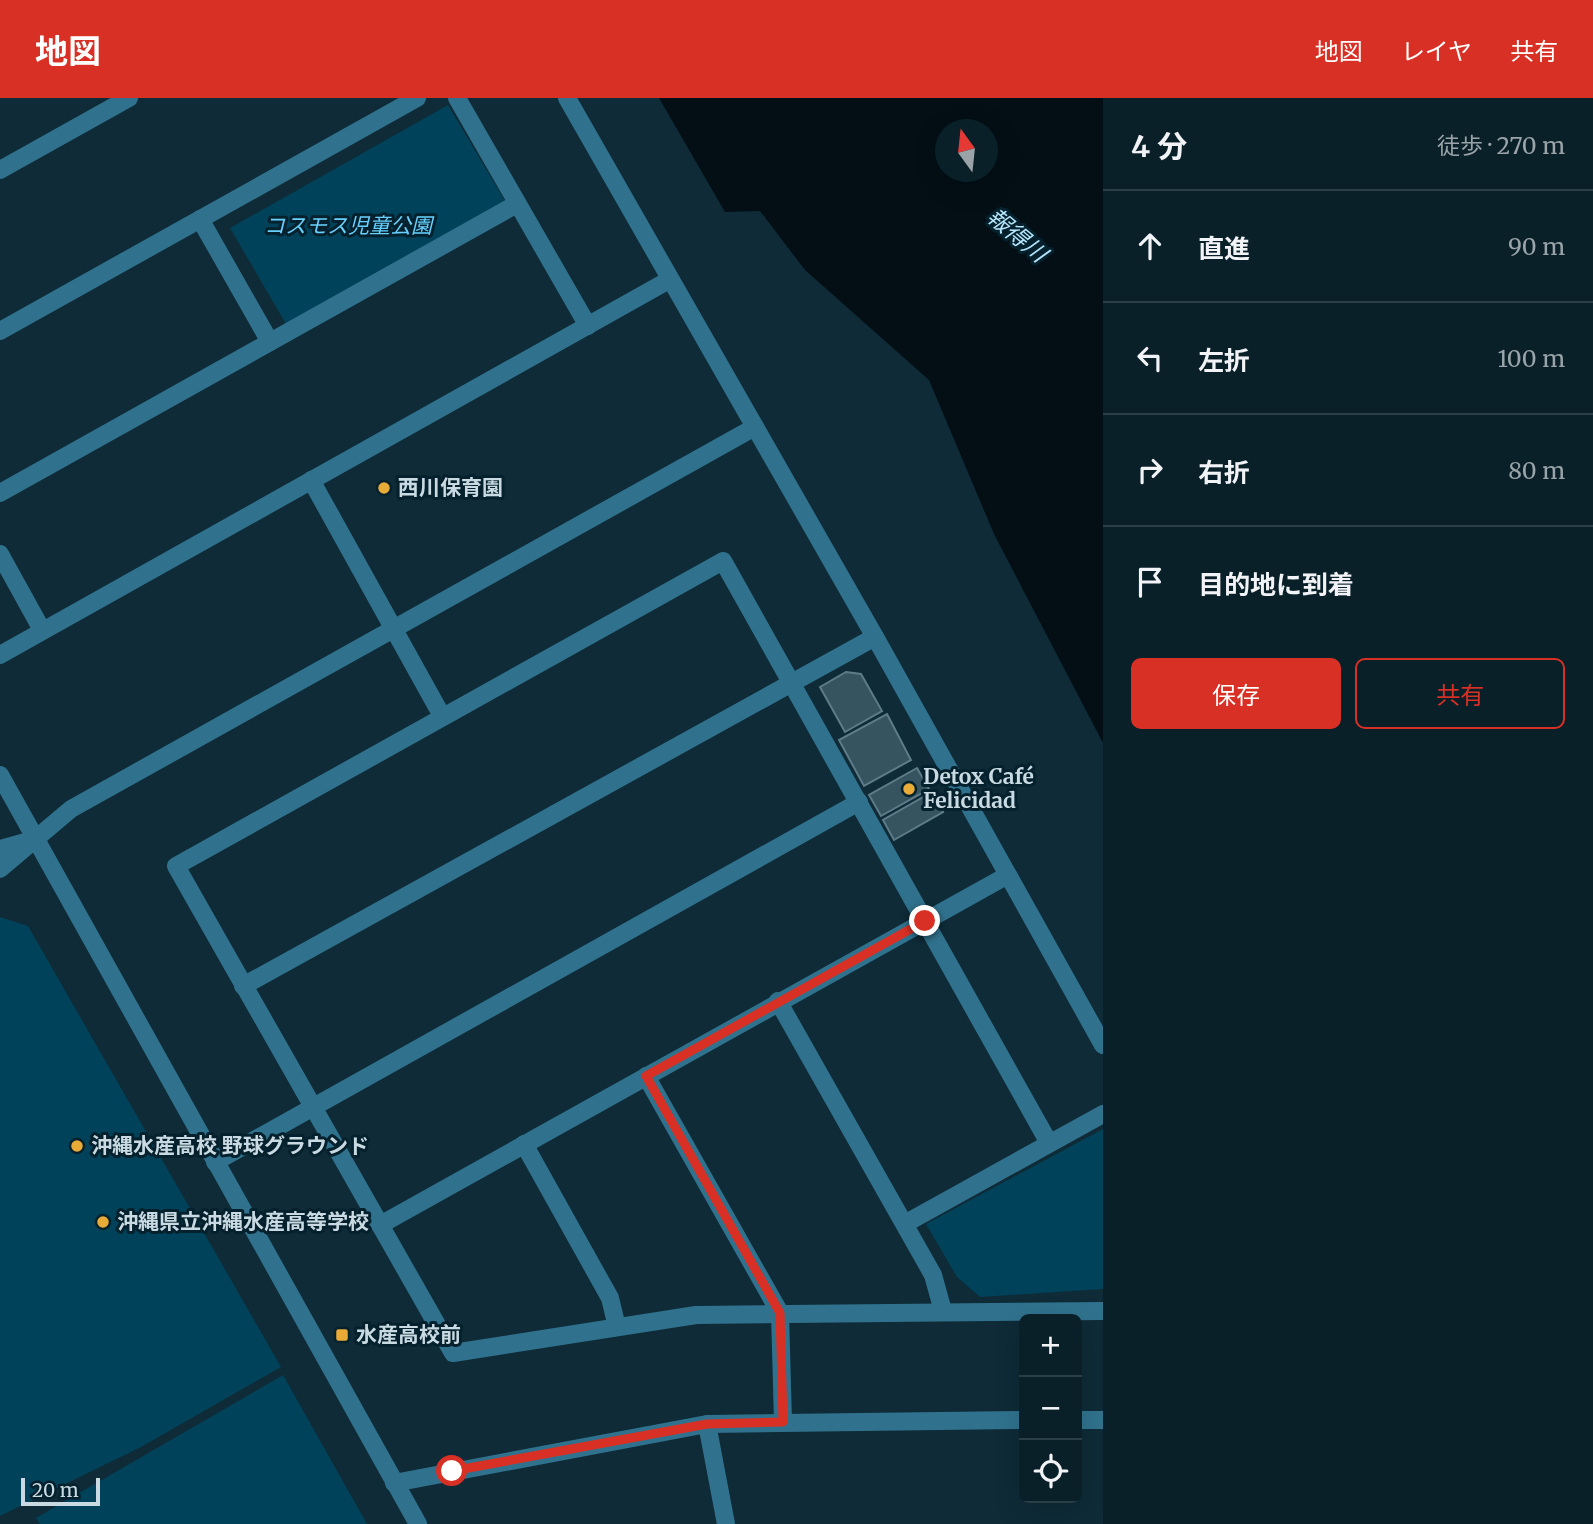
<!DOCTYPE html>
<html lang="ja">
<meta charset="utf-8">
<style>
body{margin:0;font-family:Merriweather,"Noto Sans JP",serif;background:#132831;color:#f1f3f6}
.controls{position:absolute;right:21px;bottom:21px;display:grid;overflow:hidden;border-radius:10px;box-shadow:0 7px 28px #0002}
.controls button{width:63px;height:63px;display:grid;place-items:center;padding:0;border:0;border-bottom:2px solid #2a3e46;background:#0a2029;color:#f1f3f6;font:35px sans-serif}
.compass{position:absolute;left:935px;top:21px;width:63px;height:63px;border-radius:50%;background:#0a2029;box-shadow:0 7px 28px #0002;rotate:345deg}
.scale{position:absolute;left:21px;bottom:18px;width:79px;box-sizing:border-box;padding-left:7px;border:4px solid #cadae2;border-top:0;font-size:19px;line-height:24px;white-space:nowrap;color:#cadae2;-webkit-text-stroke:5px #04212d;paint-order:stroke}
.stop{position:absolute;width:21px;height:21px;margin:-16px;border:5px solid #d93025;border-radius:50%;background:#fff}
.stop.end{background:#d93025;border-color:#fff;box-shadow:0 2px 7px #0008}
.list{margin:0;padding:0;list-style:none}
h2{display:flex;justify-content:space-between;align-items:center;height:91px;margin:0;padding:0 28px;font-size:30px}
h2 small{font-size:23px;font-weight:400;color:#99a3a8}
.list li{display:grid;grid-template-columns:46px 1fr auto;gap:21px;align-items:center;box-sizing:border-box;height:112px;padding:0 28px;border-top:2px solid #2a3e46}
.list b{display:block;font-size:26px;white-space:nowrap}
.list em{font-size:23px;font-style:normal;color:#99a3a8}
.actions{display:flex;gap:14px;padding:21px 28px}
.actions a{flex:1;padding:16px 0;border:2px solid #d93025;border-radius:10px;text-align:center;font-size:24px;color:#d93025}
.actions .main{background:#d93025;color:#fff}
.icon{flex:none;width:38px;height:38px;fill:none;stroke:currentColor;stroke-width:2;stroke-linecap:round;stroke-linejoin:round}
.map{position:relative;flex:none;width:1103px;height:1426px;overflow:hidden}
header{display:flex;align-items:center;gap:42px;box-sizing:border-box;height:98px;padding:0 35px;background:#d93025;color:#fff}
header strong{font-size:33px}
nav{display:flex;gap:38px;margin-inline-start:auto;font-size:24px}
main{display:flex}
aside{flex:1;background:#0a2029}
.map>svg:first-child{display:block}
</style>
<header>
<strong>地図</strong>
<nav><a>地図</a><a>レイヤ</a><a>共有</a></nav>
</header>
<main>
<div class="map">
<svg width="1103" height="1426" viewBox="0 0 1103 1426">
<rect width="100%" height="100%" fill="#0e2b37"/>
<g fill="#004259">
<path d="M448 7 505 103 286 226 230 130Z"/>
<path d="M0 819 28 828 281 1269 141 1349 0 1418Z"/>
<path d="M1103 1031V1191L980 1199 957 1179 926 1126Z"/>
<path d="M283 1277 367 1426H40L36 1420Z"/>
</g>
<path fill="#030f15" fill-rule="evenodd" d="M659 0H1103V645L994 436 929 282 805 172 760 113 725 114ZM946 32H988V74H946Z"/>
<g fill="#365360" stroke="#5d7b89" stroke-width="2">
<path d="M846 574 861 576 882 613 845 634 820 589Z"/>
<path d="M887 616 911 662 864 688 839 642Z"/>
<path d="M917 670 929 691 881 718 869 697Z"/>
<path d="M932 694 943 714 894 742 883 722Z"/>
</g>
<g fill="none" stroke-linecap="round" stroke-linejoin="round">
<g stroke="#30728d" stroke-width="18">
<path d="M457 0 588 228"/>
<path d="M567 0 875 539 1103 947"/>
<path d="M0 72 129 0"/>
<path d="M200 121 270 244"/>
<path d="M0 233 417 0"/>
<path d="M311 382 442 618"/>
<path d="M0 395 517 106"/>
<path d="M0 456 42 532"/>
<path d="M0 557 669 182"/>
<path d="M0 677 418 1426"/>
<path d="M0 751 29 743"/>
<path d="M0 771 71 711 755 329"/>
<path d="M243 888 875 539"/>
<path d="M778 903 933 1177 943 1213"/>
<path d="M646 978 780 1215 783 1324"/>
<path d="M1049 1045 723 463 176 768 453 1255 696 1217 1103 1213"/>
<path d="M524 1046 610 1200 617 1229"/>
<path d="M215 1064 859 704"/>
<path d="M906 1125 1103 1016"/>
<path d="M380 1127 1008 777"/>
<path d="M1077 1322H1103"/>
<path d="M707 1326 726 1426"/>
<path d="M394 1385 707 1326 1024 1322"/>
</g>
</g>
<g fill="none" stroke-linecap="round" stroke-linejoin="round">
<path stroke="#d93025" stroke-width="9" d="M452 1373 707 1326 783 1324 780 1215 646 978 925 823"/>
</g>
<g fill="#e9ab38" stroke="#04212d" stroke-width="2.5">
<circle cx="384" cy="390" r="7"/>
<circle cx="909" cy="691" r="7"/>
<circle cx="77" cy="1048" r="7"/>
<circle cx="103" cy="1124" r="7"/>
<rect x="335" y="1230" width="14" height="14" rx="3.5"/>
</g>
<g text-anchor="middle" stroke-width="6" stroke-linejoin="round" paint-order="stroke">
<g font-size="21" font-style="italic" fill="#66cffc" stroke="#04212d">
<text x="348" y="135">コスモス児童公園</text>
</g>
<g font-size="21" font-weight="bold" fill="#cadae2" stroke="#04212d" text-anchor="start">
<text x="398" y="397">西川保育園</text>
<text x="923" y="686">Detox Café<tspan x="923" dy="24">Felicidad</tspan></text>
<text x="91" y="1055">沖縄水産高校 野球グラウンド</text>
<text x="117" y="1131">沖縄県立沖縄水産高等学校</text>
<text x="356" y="1244">水産高校前</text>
</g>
<g font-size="23" font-style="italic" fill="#b6e6fd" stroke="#04212d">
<text transform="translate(1017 137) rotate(40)" y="8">報得川</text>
</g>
</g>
</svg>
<div class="controls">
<button>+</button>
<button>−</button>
<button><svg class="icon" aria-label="locate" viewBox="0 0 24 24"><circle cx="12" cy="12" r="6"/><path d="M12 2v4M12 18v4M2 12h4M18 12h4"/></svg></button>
</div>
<svg class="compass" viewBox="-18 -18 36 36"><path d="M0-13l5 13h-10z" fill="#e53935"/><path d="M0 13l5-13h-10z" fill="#99a3a8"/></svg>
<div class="scale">20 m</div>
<div class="stop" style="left:452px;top:1373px"></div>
<div class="stop end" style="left:925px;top:823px"></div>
</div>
<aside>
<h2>4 分<small>徒歩 · 270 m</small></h2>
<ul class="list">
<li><svg class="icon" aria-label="ahead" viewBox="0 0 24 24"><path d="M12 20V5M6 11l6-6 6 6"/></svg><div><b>直進</b></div><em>90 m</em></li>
<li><svg class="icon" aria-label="left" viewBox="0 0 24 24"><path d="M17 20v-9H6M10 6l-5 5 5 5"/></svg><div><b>左折</b></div><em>100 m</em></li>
<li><svg class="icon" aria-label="right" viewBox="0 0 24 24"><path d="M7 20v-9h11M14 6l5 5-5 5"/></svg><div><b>右折</b></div><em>80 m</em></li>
<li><svg class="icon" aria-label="arrive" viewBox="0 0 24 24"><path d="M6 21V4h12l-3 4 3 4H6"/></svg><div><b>目的地に到着</b></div></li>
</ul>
<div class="actions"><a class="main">保存</a><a>共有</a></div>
</aside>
</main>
